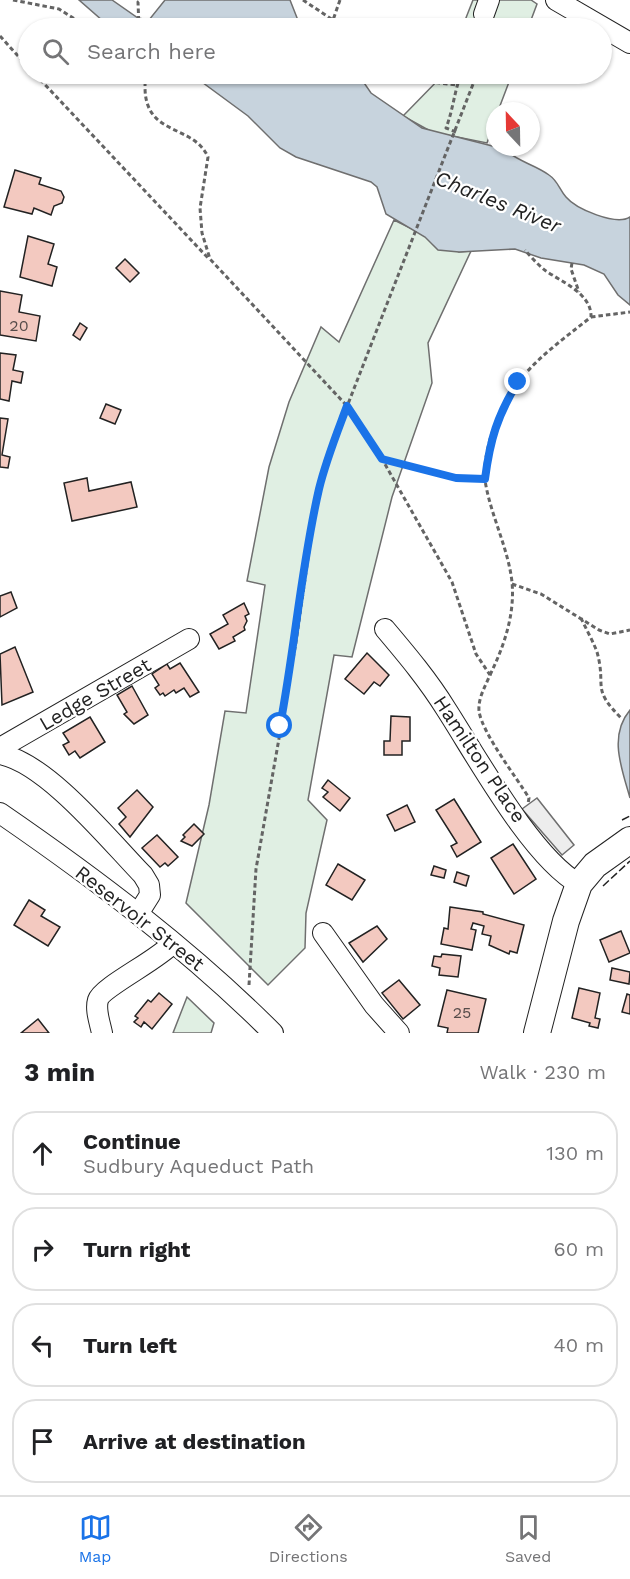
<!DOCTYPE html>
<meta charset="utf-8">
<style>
body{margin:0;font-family:"Work Sans",sans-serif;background:#f2f2f2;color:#202124}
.compass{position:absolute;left:486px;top:102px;width:54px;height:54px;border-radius:50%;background:#fff;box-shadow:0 2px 4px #0004;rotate:338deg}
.stop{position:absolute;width:18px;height:18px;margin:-14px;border:4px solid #1a73e8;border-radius:50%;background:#fff}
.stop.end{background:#1a73e8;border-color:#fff;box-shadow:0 2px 6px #0008}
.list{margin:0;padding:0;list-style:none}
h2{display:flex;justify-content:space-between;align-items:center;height:78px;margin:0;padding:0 24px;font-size:26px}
h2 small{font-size:20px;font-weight:400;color:#757577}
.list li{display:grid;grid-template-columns:39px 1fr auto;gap:18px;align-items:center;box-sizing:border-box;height:84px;margin:0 12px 12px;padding:0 12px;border:2px solid #e0e0e0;border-radius:24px}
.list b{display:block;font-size:22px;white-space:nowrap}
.list p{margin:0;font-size:20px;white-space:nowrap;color:#757577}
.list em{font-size:20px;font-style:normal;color:#757577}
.icon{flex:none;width:33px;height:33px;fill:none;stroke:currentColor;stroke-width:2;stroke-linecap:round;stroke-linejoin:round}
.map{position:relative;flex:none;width:630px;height:1033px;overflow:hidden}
.search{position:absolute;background:#fff;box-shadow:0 2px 4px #0004;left:18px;right:18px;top:18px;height:66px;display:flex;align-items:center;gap:15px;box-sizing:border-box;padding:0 21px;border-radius:33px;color:#757577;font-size:22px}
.sheet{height:462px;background:#fff}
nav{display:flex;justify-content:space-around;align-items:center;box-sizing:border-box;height:84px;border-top:2px solid #e0e0e0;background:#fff;font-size:16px;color:#757577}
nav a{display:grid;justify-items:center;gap:3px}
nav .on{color:#1a73e8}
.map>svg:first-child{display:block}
</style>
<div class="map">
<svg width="630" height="1033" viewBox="0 0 630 1033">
<rect width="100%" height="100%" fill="#fff"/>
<g fill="#e0efe3" stroke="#6f6f6f" stroke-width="1.5">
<path d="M473 0H531L537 4 528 28H462Z"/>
<path d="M444 74H512L498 111H495V120L487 143 432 132 403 116Z"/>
<path d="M394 220 459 252 471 251 428 343 432 383 392 497 352 657 334 655 308 800 327 820 306 913 305 948 268 985 186 903 209 805 225 711 246 713 265 585 247 581 269 467 289 402 321 327 339 342Z"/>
<path d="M187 997 214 1023 211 1033H173Z"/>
</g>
<path fill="#ededed" stroke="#6f6f6f" stroke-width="1.5" d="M537 798 574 845 562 855 522 809Z"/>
<g fill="#c7d3dd" stroke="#6f6f6f" stroke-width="1.5">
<path d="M79 0H112L138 18 149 20 165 0H290L301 28H111Z"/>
<path d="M191 74H358L371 93 422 128 504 149C518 162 534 164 549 175 558 181 559 189 566 197 576 209 616 226 630 217V305L618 295 604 274 584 265 541 258 515 249 459 252 438 250 425 237 386 214 377 187 371 182 296 157 280 148 248 116Z"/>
<path d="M630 710V798C622 769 608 736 630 710Z"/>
</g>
<g fill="#f3c9c0" stroke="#222" stroke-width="1.5">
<path d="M15 170 41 178 39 184 61 191 64 197 62 203 54 206 51 215 34 208 32 214 4 207Z"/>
<path d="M28 236 54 244 48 264 57 267 52 286 20 277Z"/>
<path d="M125 259 139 273 130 282 116 268Z"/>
<path d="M0 291 22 295 19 312 40 316 36 341 0 335Z"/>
<path d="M80 323 87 328 80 340 73 335Z"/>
<path d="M0 353 16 355 13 370 23 372 21 383 12 381 9 401 0 399Z"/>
<path d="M106 404 121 410 115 424 100 418Z"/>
<path d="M0 418 8 419 2 455 10 457 8 468 0 467Z"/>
<path d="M87 478 89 491 131 482 137 507 72 521 64 483Z"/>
<path d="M11 592 17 608 0 617V596Z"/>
<path d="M244 603 249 614 245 616 247 621 244 627 245 630 233 637 235 641 219 649 210 634 228 624 223 615Z"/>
<path d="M15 647 33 692 2 705 0 654Z"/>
<path d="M367 653 389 675 380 686 374 682 364 694 345 679Z"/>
<path d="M180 663 199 692 190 697 184 688 176 693 174 690 165 696 163 693 160 695 155 688 159 685 152 674 167 664 170 669Z"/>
<path d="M132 686 148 715 134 724 124 714 127 712 117 695Z"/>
<path d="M391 716 410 717V741H402V755H384V741H390Z"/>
<path d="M90 717 105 742 80 758 75 751 69 755 63 745 69 742 63 733Z"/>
<path d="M328 780 350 798 340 811 323 797 328 792 322 788Z"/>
<path d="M137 790 153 807 130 837 119 824 126 817 118 808Z"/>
<path d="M454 799 481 842 457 857 451 846 457 843 436 810Z"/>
<path d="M407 805 415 822 395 831 387 815Z"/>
<path d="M194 824 204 834 192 846 181 841 185 837 183 835Z"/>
<path d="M157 835 178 857 168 866 165 863 160 867 142 848Z"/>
<path d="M513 844 536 879 514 894 491 858Z"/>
<path d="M338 864 365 880 352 900 326 885Z"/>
<path d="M434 866 446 870 444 878 431 875Z"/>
<path d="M457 872 469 876 466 886 454 882Z"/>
<path d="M29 900 45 910 41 916 60 927 48 946 14 925Z"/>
<path d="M450 907 483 912V914L524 925 517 953 510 951 509 954 489 945 491 936 482 934 484 926 473 923 471 929 476 930 472 950 441 944 444 928 448 929Z"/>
<path d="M377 926 387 939 363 962 349 943Z"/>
<path d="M621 931 630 953 609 962 600 940Z"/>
<path d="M442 954 461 956 458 977 439 975 440 968 432 966 434 956 441 957Z"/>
<path d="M612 968 630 972 629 984 610 980Z"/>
<path d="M399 980 420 1005 403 1019 382 993Z"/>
<path d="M579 988 600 993 595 1018 600 1019 598 1028 589 1026 590 1023 572 1018Z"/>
<path d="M447 990 486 999 478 1033H447L448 1028 438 1026Z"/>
<path d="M159 993 172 1004 152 1029 144 1022 141 1027 134 1022 138 1018 135 1016 148 1000 151 1002Z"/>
<path d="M627 994 630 995V1014L622 1012Z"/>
<path d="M38 1019 49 1033H21Z"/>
</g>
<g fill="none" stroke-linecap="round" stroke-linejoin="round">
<g stroke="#222" stroke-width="22">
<g id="minor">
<path d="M556 0 630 43"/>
<path d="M484 14 489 0"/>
<path d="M385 629C407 655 428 680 446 709 477 757 532 858 579 884"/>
<path d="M0 748 189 639"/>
<path d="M0 754C47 763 109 840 143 875L149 885 150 895 138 914"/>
<path d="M0 813C96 879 190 950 273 1033"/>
<path d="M323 933 374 1005 399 1033"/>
<path d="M102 1033C100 1023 95 1010 98 1000 102 987 158 960 173 943"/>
</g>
</g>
<g stroke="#222" stroke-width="28">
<path id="major" d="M537 1033 566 921 579 884 595 865 630 840"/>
</g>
<g stroke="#646464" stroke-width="3" stroke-dasharray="4.5 3" stroke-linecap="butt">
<path d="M13 0 59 9 89 28"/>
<path d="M303 0 333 20"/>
<path d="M340 0 333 20 344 28"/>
<path d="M139 28 138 2 141 0"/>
<path d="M0 36 28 67"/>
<path d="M35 74 208 258"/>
<path d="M146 74C137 139 192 121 208 157L200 208 202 233 210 259 347 406 382 459 452 582 476 654 490 675C485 687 478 698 479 711 482 733 517 778 529 798L528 804"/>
<path d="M415 74 432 82 456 85"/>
<path d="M456 132 446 128C453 110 454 93 461 74"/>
<path d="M572 263 571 269 579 292"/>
<path d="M591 317 630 312"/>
<path d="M382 459 456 478 485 479"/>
<path d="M512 584 541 594 599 630 610 634 630 630"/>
<path d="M581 618C586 629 593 641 597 652 607 688 590 687 622 719"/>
<path d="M490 675C504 646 515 615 512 582 508 547 490 514 485 480 482 450 500 404 519 381 539 356 566 337 591 317 592 294 562 282 546 271 538 265 531 257 525 250"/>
<path d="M249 985 256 869 296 642 315 509 332 445 392 291"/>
</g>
<use href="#minor" stroke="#fff" stroke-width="20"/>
<use href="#major" stroke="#fff" stroke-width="26"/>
<path stroke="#646464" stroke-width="3" stroke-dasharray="4.5 3" stroke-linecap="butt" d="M392 291 477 74"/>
<g stroke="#222" stroke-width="1.5" stroke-dasharray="8 3" stroke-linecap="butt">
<path d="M622 820 630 816"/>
<path d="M603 886 630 861"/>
</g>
</g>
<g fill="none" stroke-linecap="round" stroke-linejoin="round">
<path stroke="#1a73e8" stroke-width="8" d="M280 726C295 647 301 567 319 489 326 460 337 433 347 406L382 459 456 478 485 479C490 440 497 416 518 382"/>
</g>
<g text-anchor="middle" stroke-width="4.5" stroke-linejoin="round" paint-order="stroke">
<g font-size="16" fill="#564c4a">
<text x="19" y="331">20</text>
<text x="462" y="1018">25</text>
</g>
<g font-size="20" fill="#222" stroke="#fff">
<text transform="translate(95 694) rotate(-30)" y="7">Ledge Street</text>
<text transform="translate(480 759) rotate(56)" y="7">Hamilton Place</text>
<text transform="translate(140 918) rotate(38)" y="7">Reservoir Street</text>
</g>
<g font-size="21" font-style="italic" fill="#222" stroke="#fff">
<text transform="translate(498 202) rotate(22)" y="7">Charles River</text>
</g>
</g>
</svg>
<svg class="compass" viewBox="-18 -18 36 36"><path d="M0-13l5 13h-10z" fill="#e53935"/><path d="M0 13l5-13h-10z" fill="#757577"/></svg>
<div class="stop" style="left:280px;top:726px"></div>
<div class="stop end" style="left:518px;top:382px"></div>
<div class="search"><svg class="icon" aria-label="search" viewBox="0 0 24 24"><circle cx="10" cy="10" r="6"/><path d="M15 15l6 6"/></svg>Search here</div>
</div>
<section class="sheet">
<h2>3 min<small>Walk · 230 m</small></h2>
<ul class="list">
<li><svg class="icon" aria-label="ahead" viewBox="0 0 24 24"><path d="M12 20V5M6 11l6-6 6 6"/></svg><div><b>Continue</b><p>Sudbury Aqueduct Path</p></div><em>130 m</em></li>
<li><svg class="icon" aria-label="right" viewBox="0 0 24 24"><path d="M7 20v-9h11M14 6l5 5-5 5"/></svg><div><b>Turn right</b></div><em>60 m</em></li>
<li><svg class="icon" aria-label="left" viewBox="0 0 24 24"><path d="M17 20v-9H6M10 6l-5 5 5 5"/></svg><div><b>Turn left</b></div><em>40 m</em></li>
<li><svg class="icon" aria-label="arrive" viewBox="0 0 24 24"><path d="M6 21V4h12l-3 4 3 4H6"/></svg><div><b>Arrive at destination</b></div></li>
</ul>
</section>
<nav>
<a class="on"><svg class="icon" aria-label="map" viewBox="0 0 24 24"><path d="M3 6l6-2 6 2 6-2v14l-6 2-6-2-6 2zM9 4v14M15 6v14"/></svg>Map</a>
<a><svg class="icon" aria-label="directions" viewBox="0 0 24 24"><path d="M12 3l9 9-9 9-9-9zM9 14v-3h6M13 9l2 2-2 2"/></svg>Directions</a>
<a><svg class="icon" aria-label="saved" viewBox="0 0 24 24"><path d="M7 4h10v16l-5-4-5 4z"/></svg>Saved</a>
</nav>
